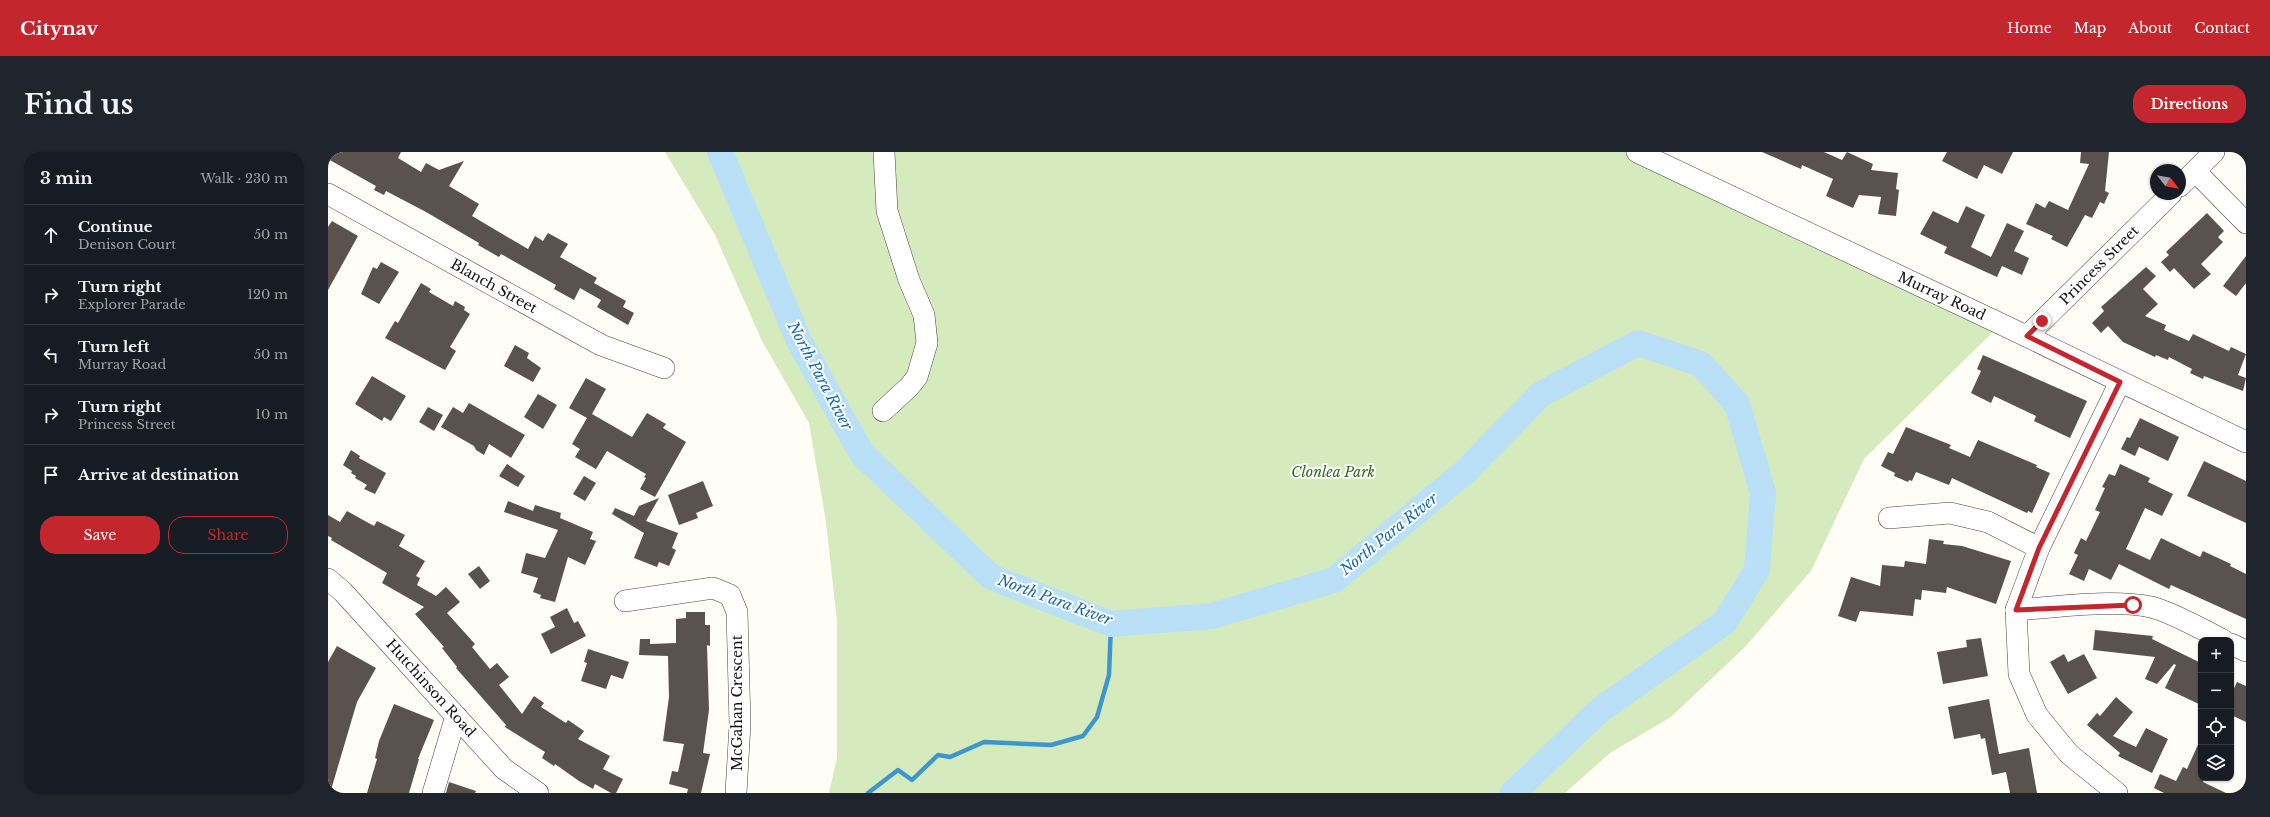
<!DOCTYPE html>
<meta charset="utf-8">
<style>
body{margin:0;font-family:"Libre Baskerville",serif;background:#20242c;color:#f1f3f6}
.controls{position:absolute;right:12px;bottom:12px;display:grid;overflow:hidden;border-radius:8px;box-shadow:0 1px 3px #0004}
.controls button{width:36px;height:36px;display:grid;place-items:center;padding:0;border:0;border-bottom:1px solid #363941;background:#171b24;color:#f1f3f6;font:20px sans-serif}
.compass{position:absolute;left:1822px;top:12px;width:36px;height:36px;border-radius:50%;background:#171b24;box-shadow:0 1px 3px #0004;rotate:121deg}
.stop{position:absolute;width:12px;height:12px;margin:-9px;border:3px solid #c4262e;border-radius:50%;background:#fff}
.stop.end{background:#c4262e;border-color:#fff;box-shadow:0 1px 4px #0008}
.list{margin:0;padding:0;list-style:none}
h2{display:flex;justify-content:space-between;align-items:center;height:52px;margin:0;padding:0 16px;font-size:17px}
h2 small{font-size:13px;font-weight:400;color:#9ea1a6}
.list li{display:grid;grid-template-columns:26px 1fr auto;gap:12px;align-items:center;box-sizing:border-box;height:60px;padding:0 16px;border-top:1px solid #363941}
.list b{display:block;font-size:15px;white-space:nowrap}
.list p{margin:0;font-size:13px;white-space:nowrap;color:#9ea1a6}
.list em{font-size:13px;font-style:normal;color:#9ea1a6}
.actions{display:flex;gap:8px;padding:12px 16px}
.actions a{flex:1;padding:9px 0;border:1px solid #c4262e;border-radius:16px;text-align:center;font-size:14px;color:#c4262e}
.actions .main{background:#c4262e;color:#fff}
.icon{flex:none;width:22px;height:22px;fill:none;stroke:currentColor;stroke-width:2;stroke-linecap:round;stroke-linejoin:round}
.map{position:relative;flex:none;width:1918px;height:641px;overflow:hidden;border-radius:16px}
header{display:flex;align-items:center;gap:24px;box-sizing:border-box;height:56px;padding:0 20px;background:#c4262e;color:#fff}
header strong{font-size:19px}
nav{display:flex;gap:22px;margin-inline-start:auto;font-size:14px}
.intro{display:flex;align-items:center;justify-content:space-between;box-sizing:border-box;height:96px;padding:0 24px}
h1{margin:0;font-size:28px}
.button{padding:10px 18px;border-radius:16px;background:#c4262e;color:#fff;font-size:14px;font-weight:700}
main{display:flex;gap:24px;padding:0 24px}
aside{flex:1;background:#171b24;border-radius:16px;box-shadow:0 1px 3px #0004}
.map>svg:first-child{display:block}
</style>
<header>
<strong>Citynav</strong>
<nav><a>Home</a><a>Map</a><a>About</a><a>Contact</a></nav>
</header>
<div class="intro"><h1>Find us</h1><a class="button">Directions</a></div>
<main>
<aside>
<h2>3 min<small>Walk · 230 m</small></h2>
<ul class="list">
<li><svg class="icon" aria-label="ahead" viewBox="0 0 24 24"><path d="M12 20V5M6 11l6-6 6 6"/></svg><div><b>Continue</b><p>Denison Court</p></div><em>50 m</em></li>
<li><svg class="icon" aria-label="right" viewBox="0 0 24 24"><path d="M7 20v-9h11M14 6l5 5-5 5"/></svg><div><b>Turn right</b><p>Explorer Parade</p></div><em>120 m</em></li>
<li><svg class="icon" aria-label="left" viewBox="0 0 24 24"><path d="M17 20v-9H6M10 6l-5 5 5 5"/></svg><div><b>Turn left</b><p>Murray Road</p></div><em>50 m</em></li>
<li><svg class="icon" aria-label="right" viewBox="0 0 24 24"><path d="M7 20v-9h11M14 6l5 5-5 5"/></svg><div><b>Turn right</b><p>Princess Street</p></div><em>10 m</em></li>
<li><svg class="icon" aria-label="arrive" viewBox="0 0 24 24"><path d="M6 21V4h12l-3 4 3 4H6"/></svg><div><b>Arrive at destination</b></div></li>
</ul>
<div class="actions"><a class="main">Save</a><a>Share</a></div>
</aside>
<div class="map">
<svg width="1918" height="641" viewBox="0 0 1918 641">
<rect width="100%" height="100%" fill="#fffdf5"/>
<path fill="#d5ebbd" d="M337 0H1308L1673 172 1536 307 1483 419 1417 495 1343 565 1282 601 1237 641H501L509 606V470L498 370 481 271 434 189 387 83Z"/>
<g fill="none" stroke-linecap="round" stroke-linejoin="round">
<path stroke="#3f96cf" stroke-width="4.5" d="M540 641 570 618 584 628 610 603 622 605 656 590 723 593 755 584 769 565 781 523 783 472"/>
<path stroke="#b9e0f7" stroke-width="26" d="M392 0 471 189 534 302 663 425 783 472 884 464 1006 428 1138 319 1213 242 1310 191 1373 212 1409 252 1435 341 1429 418 1397 470 1272 558 1185 641"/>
</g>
<g fill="#5a524d">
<path d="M0 0H73L70 6 93 20 98 11 111 18 136 9 121 34 151 52 144 64 200 97 207 84 215 89 220 81 240 92 232 105 269 126 266 131 298 149 295 155 306 161 300 173 269 155 273 148 252 136 246 148 226 137 228 133 173 102 171 105 150 93 151 91 98 60 58 39 56 43 46 38 48 34 0 7Z"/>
<path d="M1434 0H1496L1514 8 1519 0 1545 12 1543 18 1570 21 1568 37 1571 38 1568 64 1550 62 1553 45 1531 43 1525 56 1498 44 1505 27 1474 13 1473 17Z"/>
<path d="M1619 0H1685L1674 22 1656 13 1649 27 1614 9Z"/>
<path d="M1753 0H1781L1777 39 1781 41 1776 52 1772 50 1764 66 1757 63 1739 95 1723 87 1725 84 1698 72 1708 51 1717 56 1721 49 1740 58 1761 12 1752 11Z"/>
<path d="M1638 54 1657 63 1643 95 1663 105 1679 71 1696 79 1686 99 1701 106 1694 123 1674 114 1669 125 1616 101 1619 95 1592 82 1605 59 1630 71Z"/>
<path d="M1879 61 1896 79 1890 85 1895 90 1873 112 1883 122 1866 137 1846 116 1842 120 1833 110 1841 103 1838 100Z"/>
<path d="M4 69 30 84 0 138V75Z"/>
<path d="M1918 104V131L1908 144 1895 134Z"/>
<path d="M53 110 71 120 51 152 33 142 45 115 49 117Z"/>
<path d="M1818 115 1828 124 1815 137 1830 152 1817 164 1838 173 1836 178 1861 189 1865 182 1901 199 1903 195 1918 202 1910 223 1918 226 1915 239 1876 224 1875 227 1862 221 1864 217 1841 205 1840 208 1828 203 1827 205 1795 190 1780 174 1773 181 1764 171 1776 159 1773 155Z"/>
<path d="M93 131 103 137 101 140 125 154 127 149 137 155 136 158 142 162 122 195 128 199 117 218 57 186 67 169 70 171Z"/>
<path d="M187 193 201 201 199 206 213 216 205 230 176 214Z"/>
<path d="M1655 203 1759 249 1742 286 1706 269 1708 264 1666 244 1663 251 1643 241 1653 219 1649 217Z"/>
<path d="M44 224 78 244 63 269 56 265 54 269 27 252Z"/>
<path d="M258 226 278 237 264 262 304 285 319 261 338 272 335 276 358 290 327 345 312 337 318 326 316 325 318 322 279 299 268 317 247 305 252 297 244 292 259 266 241 256Z"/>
<path d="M210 242 229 253 215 277 196 265Z"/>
<path d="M141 251 197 283 183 306 161 292 156 303 148 298 146 294 113 275 125 255 135 261Z"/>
<path d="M100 255 115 263 106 279 91 270Z"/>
<path d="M1812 266 1851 285 1840 309 1811 295 1807 304 1793 297 1799 285 1802 286Z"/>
<path d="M1578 275 1623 293 1621 296 1642 305 1650 288 1709 313 1708 315 1722 321 1704 361 1700 359 1699 361 1624 326 1621 333 1588 320 1584 329 1581 328 1580 330 1566 324 1567 321 1553 314 1560 300 1565 302Z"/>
<path d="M23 298 32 304 31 306 58 321 47 342 36 337 39 333 27 326 28 324 23 321 24 319 15 313Z"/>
<path d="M1876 309 1918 329V371L1859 344Z"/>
<path d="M179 312 197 324 190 335 171 324Z"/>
<path d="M1792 312 1822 326 1820 330 1845 342 1834 364 1817 356 1798 397 1822 408 1833 386 1872 405 1875 399 1903 412 1902 414 1918 422V467L1843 433 1841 437 1791 412 1783 428 1761 417 1756 429 1741 422 1750 403 1746 401 1753 386 1758 389 1772 360 1767 358 1777 336 1774 335 1781 322 1787 324Z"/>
<path d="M256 324 268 331 257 349 245 342Z"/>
<path d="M375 329 385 354 368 361 370 366 351 373 340 343Z"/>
<path d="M331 346 318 369 350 381 344 396 348 398 341 414 331 410 329 415 306 406 316 381 284 362 287 356 306 364 311 354Z"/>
<path d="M180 349 205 359 207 353 233 361 232 366 265 380 262 387 268 389 257 413 240 405 227 450 212 446 213 443 205 440 210 426 193 421 198 401 217 406 230 378 176 360Z"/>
<path d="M19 359 46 374 49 369 77 383 71 394 97 409 88 424 92 426 89 433 108 444 118 435 132 450 119 461 147 492 144 495 162 517 169 511 181 525 171 533 194 562 206 544 216 551 213 555 238 571 240 568 256 579 250 587 282 604 275 617 295 627 288 641H283L267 632 265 637 251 629 227 612 226 614 214 606 217 600 177 575 178 573 128 516 129 515 114 496 116 495 87 462 96 455 54 431 59 421 3 388 4 386 0 384V363L12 370Z"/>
<path d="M1601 387 1616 389 1615 392 1634 394 1683 409 1668 452 1619 435 1618 441 1594 438 1593 448 1587 447 1585 464 1532 459 1528 470 1510 464 1523 425 1552 434 1554 413 1576 415 1577 409 1598 412Z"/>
<path d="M151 414 162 429 152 437 140 422Z"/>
<path d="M239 456 246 471 250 469 258 484 223 502 213 482 227 475 222 465Z"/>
<path d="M358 460H377V473H382V494L379 493 381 558 375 601 382 602 373 641H359L360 637 341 632 344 619 350 620 356 592 335 589 341 545 340 504 311 503 312 487H322V492L348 491V467L358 466Z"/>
<path d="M1767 478 1825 484 1824 487 1873 511V553L1837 536 1848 513 1846 512 1829 532 1817 527 1827 505 1765 498Z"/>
<path d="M1653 486 1660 524 1615 532 1609 500 1639 495 1638 488Z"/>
<path d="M9 494 48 516 29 550 3 638H0V510Z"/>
<path d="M260 497 301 510 295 527 283 523 278 537 253 529 259 511 256 510Z"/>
<path d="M1736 502 1740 510 1756 502 1769 526 1740 542 1722 510Z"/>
<path d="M1909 530 1918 534V570L1903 563V543Z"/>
<path d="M1788 545 1805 560 1785 584 1808 595 1818 576 1840 587 1824 621 1790 604 1792 601 1759 573 1769 561 1772 564Z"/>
<path d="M1661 547 1671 602 1701 596 1709 641H1682L1678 620 1664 623 1657 586 1653 587 1652 582 1626 587 1620 555Z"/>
<path d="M66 552 106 568 90 607H91L81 641H39L49 607 47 606 51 589Z"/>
<path d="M1873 586V626H1876L1875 630 1898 641H1836L1826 636 1832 622 1848 629 1855 615 1859 617Z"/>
<path d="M121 630 148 639 147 641H118Z"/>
</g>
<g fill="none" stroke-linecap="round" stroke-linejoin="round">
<g stroke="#444" stroke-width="22">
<g id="minor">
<path d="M1309 0 1673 172 1918 290"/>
<path d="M1867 19 1918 71"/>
<path d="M1852 34 1886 0"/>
<path d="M0 42 273 193 336 216"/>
<path d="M1699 184 1843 42"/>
<path d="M555 259 581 235 589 225 599 191 596 163 581 128 559 59 556 0"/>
<path d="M1561 366 1622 361 1660 370 1711 396"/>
<path d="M0 427 15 440 176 617 210 641"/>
<path d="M297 449 385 436 402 443 409 460 412 572 408 641"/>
<path d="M1688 458C1729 455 1783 447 1823 455 1844 460 1875 478 1895 488"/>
<path d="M1903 492 1918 499"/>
<path d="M105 641 128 564"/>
<path d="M1789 641 1741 602 1709 563 1691 522 1688 458 1711 396 1792 230"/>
</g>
</g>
<use href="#minor" stroke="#fff" stroke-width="21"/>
</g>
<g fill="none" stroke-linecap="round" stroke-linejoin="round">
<path stroke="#c4262e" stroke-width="5" d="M1714 169 1699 184 1792 230 1711 396 1688 458 1805 453"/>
</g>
<g text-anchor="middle" stroke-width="4" stroke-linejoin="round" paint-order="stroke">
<g font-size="14" fill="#111" stroke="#fff">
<text transform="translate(1771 113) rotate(-45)" y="5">Princess Street</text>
<text transform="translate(166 134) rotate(29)" y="5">Blanch Street</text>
<text transform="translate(1614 144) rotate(25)" y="5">Murray Road</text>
<text transform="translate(103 536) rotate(48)" y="5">Hutchinson Road</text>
<text transform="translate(409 551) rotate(-90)" y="5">McGahan Crescent</text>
</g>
<g font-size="14" font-style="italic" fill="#2f6b1f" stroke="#fff">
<text x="1005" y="325">Clonlea Park</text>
</g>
<g font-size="15" font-style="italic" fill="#1768a6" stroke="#fff">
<text transform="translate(492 224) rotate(62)" y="5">North Para River</text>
<text transform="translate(1061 382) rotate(-39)" y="5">North Para River</text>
<text transform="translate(727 448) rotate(20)" y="5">North Para River</text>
</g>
</g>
</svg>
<div class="controls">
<button>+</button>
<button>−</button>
<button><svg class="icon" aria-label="locate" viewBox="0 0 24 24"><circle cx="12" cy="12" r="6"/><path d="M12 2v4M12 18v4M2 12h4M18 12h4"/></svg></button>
<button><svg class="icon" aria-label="layers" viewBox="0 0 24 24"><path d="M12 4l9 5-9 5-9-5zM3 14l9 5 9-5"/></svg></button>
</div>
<svg class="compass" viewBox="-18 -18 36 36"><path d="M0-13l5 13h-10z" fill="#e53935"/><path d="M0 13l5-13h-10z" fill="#9ea1a6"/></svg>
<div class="stop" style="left:1805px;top:453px"></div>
<div class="stop end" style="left:1714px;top:169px"></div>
</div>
</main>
